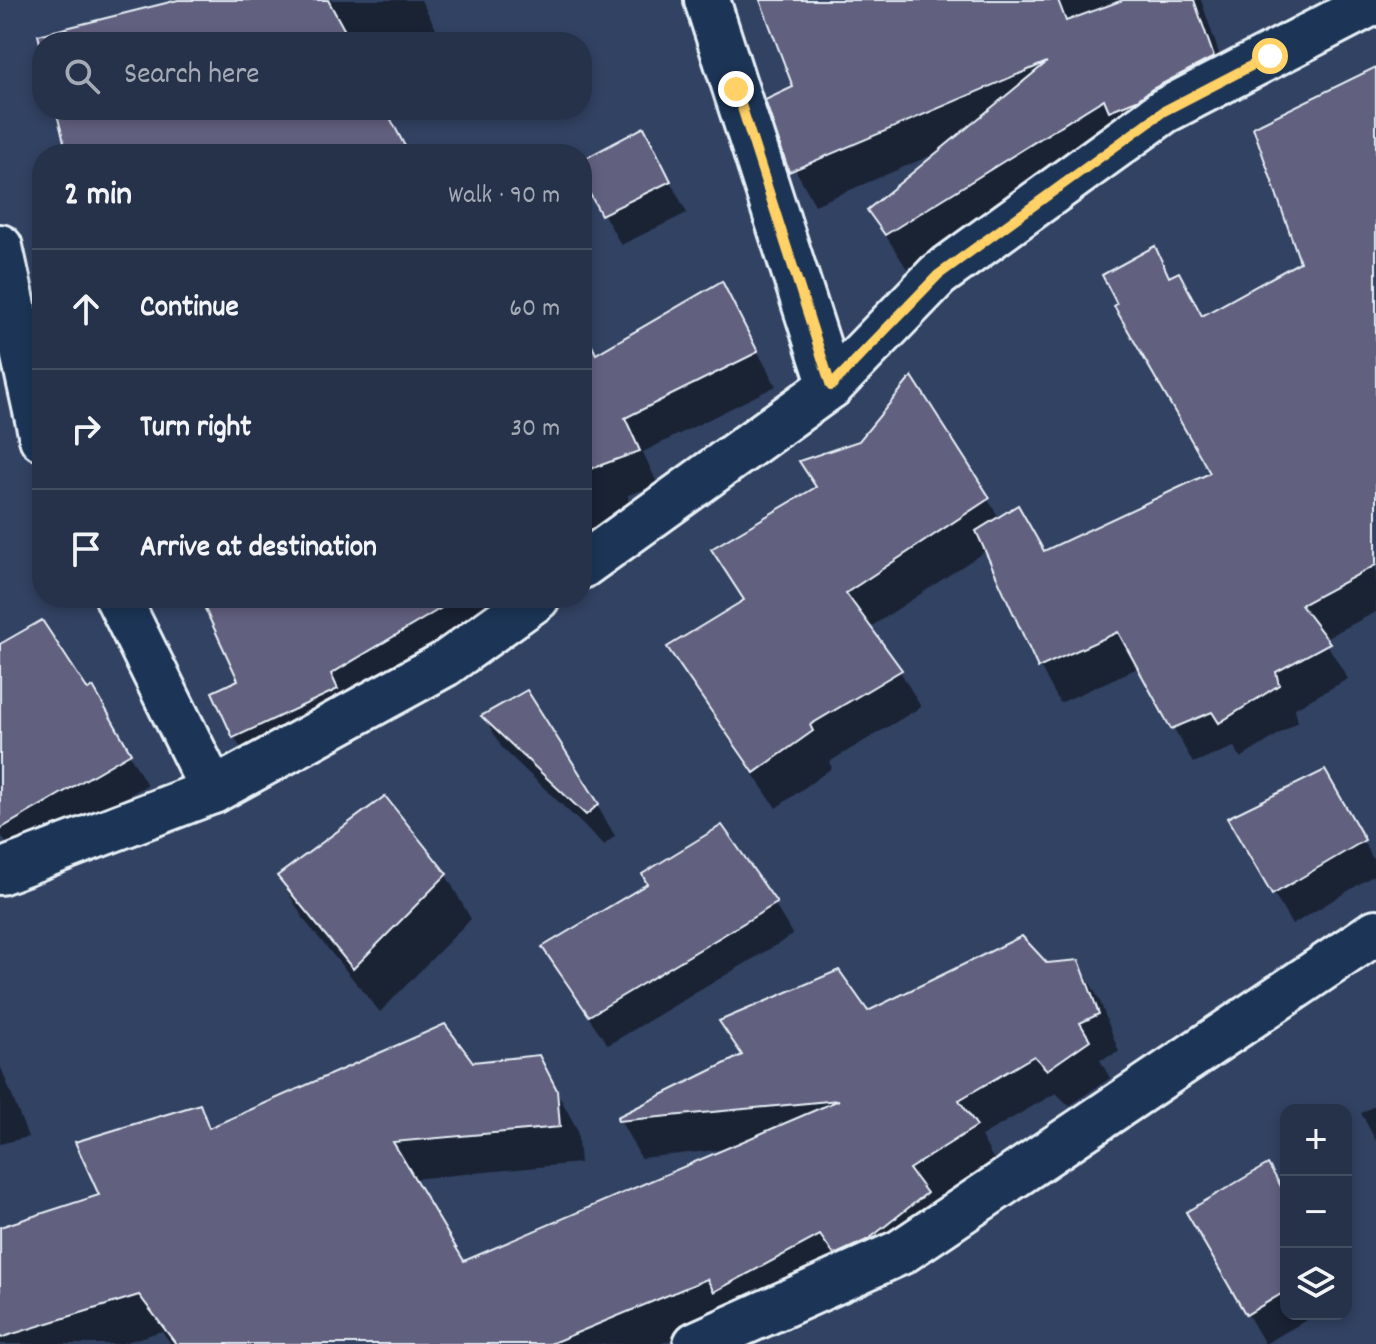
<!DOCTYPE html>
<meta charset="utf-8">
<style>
body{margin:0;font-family:Dekko,sans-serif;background:#2e3a51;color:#f1f3f6}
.controls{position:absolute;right:24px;bottom:24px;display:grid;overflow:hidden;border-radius:16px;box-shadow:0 4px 12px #0003}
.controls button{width:72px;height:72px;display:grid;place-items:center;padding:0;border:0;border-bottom:2px solid #424d62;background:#26324a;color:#f1f3f6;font:40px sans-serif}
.stop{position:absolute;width:24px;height:24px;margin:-18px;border:6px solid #ffd166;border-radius:50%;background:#fff}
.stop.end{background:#ffd166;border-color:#fff;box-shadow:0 2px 8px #0008}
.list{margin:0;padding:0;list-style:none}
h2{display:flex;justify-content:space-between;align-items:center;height:104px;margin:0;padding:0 32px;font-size:34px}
h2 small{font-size:26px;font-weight:400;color:#a4aab5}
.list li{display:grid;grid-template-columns:52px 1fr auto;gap:24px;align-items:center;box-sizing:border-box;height:120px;padding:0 32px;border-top:2px solid #424d62}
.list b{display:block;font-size:30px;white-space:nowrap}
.list em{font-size:26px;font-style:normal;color:#a4aab5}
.icon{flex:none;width:44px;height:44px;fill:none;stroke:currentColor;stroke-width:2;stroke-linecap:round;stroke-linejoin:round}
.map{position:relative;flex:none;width:1376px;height:1344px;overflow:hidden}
.search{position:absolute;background:#26324a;box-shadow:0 4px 12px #0003;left:32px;top:32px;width:560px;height:88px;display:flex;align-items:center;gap:20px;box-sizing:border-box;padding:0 28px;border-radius:32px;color:#a4aab5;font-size:30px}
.panel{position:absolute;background:#26324a;box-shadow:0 4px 12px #0003;left:32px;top:144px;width:560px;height:464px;border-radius:32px}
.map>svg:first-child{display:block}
</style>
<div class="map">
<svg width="1376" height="1344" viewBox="0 0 1376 1344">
<rect width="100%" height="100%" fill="#324263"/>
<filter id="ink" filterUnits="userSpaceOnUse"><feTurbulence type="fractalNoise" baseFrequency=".0125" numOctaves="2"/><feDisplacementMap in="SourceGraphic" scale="16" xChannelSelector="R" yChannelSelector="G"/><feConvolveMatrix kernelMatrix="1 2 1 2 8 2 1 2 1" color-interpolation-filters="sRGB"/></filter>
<g filter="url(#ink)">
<g fill="#0007">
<path d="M186 0H421L443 42H42L40 36Z"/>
<path d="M763 0H1201L1228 80 1097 151 907 269 870 211 939 152 815 205 795 169 796 88Z"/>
<path d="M1376 91V612L1324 639 1348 679 1295 708 1298 722 1241 758 1234 747 1193 763 1140 667 1060 703 1040 667 987 550 869 628 900 671 921 707 829 762 832 768 776 808 691 684 670 648 745 602 714 550 817 489 860 442 912 379 1000 519 1044 553 1213 474 1154 249 1171 278 1203 318 1303 263Z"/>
<path d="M643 130 687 213 621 245 582 175V162Z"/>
<path d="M722 284 776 386 643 452 658 485 628 495 632 536 582 552V364Z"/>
<path d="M202 598H482L495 621 254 771 235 738 215 693 240 681Z"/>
<path d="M0 646 87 693 92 690 147 785 16 860 0 833Z"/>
<path d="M484 717 597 805 615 836 604 845 502 748Z"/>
<path d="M1324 773 1376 864V874L1292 925 1230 819Z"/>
<path d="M722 828 775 905 793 935 608 1045 562 979 544 948 649 885Z"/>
<path d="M446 875 471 919 380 1012 305 921 279 877Z"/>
<path d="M1078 962 1099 999 1119 1052 1100 1060 1110 1078 1069 1106 1056 1093 981 1136 996 1164 947 1232 660 1344H171L162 1331 120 1344H0V1229L102 1196 199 1107 212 1129 472 1064 538 1057 577 1129 580 1163 413 1179 464 1264 727 1149 641 1158 620 1120 742 1057 722 1022 868 1014 1046 966Z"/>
<path d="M0 1065 28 1137 0 1144Z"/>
<path d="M1376 1105V1141L1361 1113Z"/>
<path d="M1286 1199V1314H1317L1265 1344 1188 1212Z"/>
</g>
<g fill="#62607f" stroke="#e8f1f8" stroke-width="2">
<path d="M178 0H328L351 42H42V51L38 35Z"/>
<path d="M760 0H1058L1066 21 1123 0H1194L1214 57 1152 89 1137 100 1109 111 1104 99 885 235 867 210 1047 62 789 172 765 100 793 87Z"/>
<path d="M1376 67V565L1301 605 1330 643 1276 672 1279 685 1219 723 1212 712 1171 729 1118 632 1038 668 976 531 1018 505 1044 551 1210 473 1114 306 1117 304 1102 275 1155 246 1169 277 1179 272 1202 316 1300 262 1253 127Z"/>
<path d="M56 110H386L409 154H67Z"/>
<path d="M644 127 671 181 601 215 582 179V160Z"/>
<path d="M722 281 758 352 625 418 640 451 582 472V325L596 354Z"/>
<path d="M912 376 990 498 846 593 902 670 810 725 813 731 754 773 667 647 744 600 711 549 816 487 799 461 859 441Z"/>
<path d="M200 598H458L331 674 338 689 233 738 212 692 238 680Z"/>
<path d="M42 620 88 690 93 687 131 753 0 829V644Z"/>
<path d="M527 690 599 804 586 815 481 716Z"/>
<path d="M1325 770 1365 840 1272 895 1227 818Z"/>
<path d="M385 796 447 874 353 969 277 876Z"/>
<path d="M722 825 777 903 589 1016 542 947 647 884 642 874Z"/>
<path d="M1022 936 1047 963 1079 960 1099 1014 1080 1023 1090 1040 1047 1070 1034 1056 959 1100 977 1126 909 1169 927 1193 869 1239 834 1255 820 1235 714 1292 707 1279 550 1344H176L139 1295 0 1338V1227L99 1195 75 1142 200 1104 209 1128 445 1024 473 1062 539 1055 557 1090 560 1127 393 1142 464 1261 839 1100 618 1121 617 1117 742 1055 719 1021 839 970 868 1011Z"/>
<path d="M1268 1164 1286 1195V1291L1246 1315 1186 1212Z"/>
</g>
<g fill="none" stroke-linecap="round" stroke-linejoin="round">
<g stroke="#e8f1f8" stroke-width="50">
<g id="minor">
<path d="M707 0 831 386"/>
<path d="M0 247 42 438"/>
<path d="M582 566 831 386 938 275 1164 111 1376 1"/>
<path d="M118 598 213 791"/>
<path d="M0 872 213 791 445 664 537 598"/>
<path d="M696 1344 901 1252 1376 932"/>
</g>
</g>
<use href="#minor" stroke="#1d3557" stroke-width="44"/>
</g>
</g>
<g fill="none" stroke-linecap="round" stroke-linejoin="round" filter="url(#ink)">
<path stroke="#ffd166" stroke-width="10" d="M736 89 831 386 938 275 1164 111 1270 56"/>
</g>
</svg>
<div class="controls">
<button>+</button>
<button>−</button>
<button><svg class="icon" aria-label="layers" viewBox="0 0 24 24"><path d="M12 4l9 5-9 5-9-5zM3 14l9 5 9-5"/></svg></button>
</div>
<div class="stop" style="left:1270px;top:56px"></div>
<div class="stop end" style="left:736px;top:89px"></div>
<div class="search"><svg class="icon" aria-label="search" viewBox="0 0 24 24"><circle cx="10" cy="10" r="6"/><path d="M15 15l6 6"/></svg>Search here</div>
<section class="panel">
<h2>2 min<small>Walk · 90 m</small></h2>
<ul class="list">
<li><svg class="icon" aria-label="ahead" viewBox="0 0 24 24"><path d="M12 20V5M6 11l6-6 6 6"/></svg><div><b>Continue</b></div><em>60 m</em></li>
<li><svg class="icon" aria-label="right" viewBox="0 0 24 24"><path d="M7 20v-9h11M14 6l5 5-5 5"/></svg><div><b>Turn right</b></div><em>30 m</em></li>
<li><svg class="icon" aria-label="arrive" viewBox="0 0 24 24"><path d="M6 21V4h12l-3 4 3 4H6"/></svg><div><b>Arrive at destination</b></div></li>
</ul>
</section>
</div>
